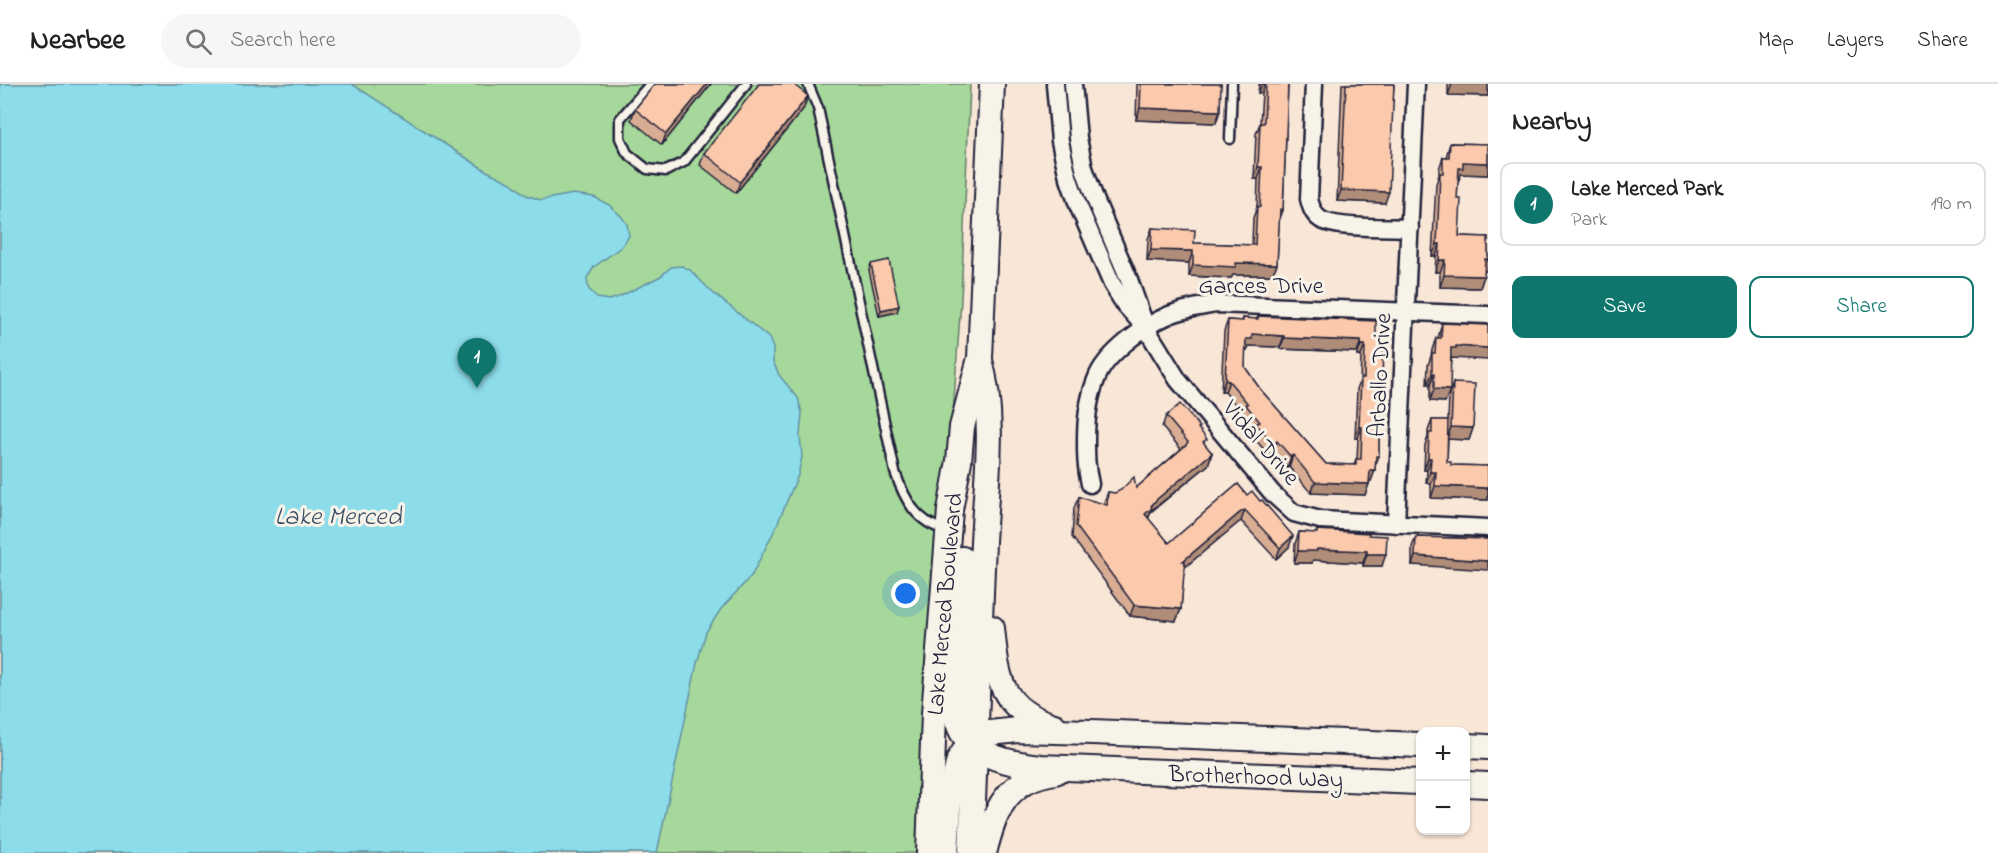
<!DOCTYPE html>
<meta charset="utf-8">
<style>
body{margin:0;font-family:"Indie Flower",sans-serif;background:#f6f6f6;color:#222}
.controls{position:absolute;right:18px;bottom:18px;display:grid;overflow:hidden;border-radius:12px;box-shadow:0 2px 4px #0004}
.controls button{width:54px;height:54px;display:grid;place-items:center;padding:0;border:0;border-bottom:2px solid #e0e0e0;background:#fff;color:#222;font:30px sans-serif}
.you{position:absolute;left:906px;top:510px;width:21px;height:21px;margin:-15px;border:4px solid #fff;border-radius:50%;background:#1a73e8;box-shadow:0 0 0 9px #1a73e833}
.badge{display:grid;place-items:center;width:39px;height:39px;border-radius:50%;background:#0f766e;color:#fff;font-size:20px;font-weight:700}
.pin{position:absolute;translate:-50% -50px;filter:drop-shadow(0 2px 3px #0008)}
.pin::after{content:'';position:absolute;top:32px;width:21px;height:18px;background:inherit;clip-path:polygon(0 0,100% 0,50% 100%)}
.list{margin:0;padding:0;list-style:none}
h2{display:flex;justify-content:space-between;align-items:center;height:78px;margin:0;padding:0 24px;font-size:26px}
h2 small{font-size:20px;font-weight:400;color:#767676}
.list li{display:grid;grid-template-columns:39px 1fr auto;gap:18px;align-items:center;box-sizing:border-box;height:84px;margin:0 12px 12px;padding:0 12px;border:2px solid #e0e0e0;border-radius:12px}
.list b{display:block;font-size:22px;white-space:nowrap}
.list p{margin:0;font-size:20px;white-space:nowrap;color:#767676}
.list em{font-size:20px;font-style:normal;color:#767676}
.actions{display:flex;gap:12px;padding:18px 24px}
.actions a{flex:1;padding:14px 0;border:2px solid #0f766e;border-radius:12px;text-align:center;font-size:21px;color:#0f766e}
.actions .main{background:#0f766e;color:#fff}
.icon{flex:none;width:33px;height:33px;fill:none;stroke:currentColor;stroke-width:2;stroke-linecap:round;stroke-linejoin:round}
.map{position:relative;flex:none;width:1488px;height:769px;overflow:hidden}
header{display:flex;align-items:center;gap:36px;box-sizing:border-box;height:84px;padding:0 30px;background:#fff;border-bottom:2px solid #e0e0e0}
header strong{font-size:28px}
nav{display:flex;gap:33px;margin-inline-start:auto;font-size:21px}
.search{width:420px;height:54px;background:#f6f6f6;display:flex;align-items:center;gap:15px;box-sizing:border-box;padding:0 21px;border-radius:33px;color:#767676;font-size:22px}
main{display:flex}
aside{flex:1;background:#fff}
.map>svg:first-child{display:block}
</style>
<header>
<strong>Nearbee</strong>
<div class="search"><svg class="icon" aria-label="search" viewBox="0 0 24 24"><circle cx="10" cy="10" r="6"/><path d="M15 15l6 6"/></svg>Search here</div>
<nav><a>Map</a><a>Layers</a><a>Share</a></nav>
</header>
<main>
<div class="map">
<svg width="1488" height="769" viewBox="0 0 1488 769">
<rect width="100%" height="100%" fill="#f8e6d6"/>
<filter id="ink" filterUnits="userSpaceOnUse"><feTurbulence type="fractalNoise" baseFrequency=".0167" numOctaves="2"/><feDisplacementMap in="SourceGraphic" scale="12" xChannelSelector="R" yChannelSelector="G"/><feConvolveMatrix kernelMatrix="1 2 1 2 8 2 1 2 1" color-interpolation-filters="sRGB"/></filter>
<g filter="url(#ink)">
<path fill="#a5d89a" stroke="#647d6a" stroke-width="1.5" d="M0 0H970L961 216 922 769H0Z"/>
<path fill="#8ddcea" stroke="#6292a4" stroke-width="1.5" d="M0 0H352L485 86 511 99 526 111 541 116 573 110 594 113 609 121 621 132 627 140 629 152 621 163 594 183 587 194 588 204 597 214 609 216 619 213 661 192 671 183 682 182 690 186 712 208 769 254 773 264V277L779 291 798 314 802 329 800 352 802 373 798 391 776 443 752 491 721 525 706 548 697 579 657 769H0Z"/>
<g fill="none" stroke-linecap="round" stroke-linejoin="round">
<g stroke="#22223b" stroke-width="13">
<g id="lane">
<path d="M650 0 620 35V54L627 69 647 85 666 87 684 78 746 0"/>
<path d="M808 0 818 24 895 388C904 414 916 439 946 446"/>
<path d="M1230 55 1232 0"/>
</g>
</g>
<g stroke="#22223b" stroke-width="21">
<g id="street">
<path d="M1055 0 1060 57 1067 89 1078 121 1112 200 1125 221 1146 244 1178 296 1273 410 1294 429 1320 436 1488 444"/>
<path d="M1073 0 1078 54 1084 84 1095 115 1128 193 1144 238"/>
<path d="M1314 0 1309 115C1311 123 1313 130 1320 135 1334 145 1390 143 1410 144"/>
<path d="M1090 400C1086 384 1086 371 1086 355 1086 333 1089 311 1098 291 1108 269 1144 242 1167 232 1182 225 1199 223 1216 220L1488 231"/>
<path d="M1396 440 1416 0"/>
</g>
</g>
<g stroke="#22223b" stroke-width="28">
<g id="secondary">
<path d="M962 475 956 630C962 671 1006 679 1041 683L1420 698"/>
<path d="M992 544C997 594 1000 626 1054 642"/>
<path d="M1466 662 1488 663"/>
<path d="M1466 700 1488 701"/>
<path d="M929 769 934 630 950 426 959 377 962 343 980 274 992 0"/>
<path d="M946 769 949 719 959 676 971 657 990 649 1018 646 1092 648 1420 661"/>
<path d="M971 769C975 665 979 562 983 458 986 397 996 336 980 276"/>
<path d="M984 769C995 726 1006 695 1055 688"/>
</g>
</g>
<use href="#lane" stroke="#f7f3e8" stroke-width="8"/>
<use href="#street" stroke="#f7f3e8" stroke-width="16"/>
<use href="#secondary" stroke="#f7f3e8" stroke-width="24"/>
</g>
<g fill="#d8ad93" stroke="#22223b" stroke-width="1.5" fill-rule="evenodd">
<path d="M655 0H711L662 61 631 36 635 25Z"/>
<path d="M1137 0H1221L1216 39 1136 36Z"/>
<path d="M1259 0H1288L1283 126 1279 137 1277 180 1272 191H1233L1231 194 1189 192V179L1147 177 1148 155 1152 144 1194 159 1252 161 1253 134 1257 123 1258 95H1254L1256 50 1260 39 1262 9H1258Z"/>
<path d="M1342 0H1394L1385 119 1337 117Z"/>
<path d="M1448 0H1488V12L1448 11Z"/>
<path d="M804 24 736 109 700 81 704 69Z"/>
<path d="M1450 59 1488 60V91L1461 90 1458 96 1457 115 1459 152 1488 153V187H1484V192L1480 204 1440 203V188H1435L1436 172H1432L1436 100 1439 91V85L1443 73H1446Z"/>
<path d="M871 180 897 228 879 232 869 186Z"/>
<path d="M1258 232 1376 252 1381 265 1382 295 1380 302 1379 323V372L1375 382V386L1371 397H1370L1365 411 1311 409 1289 383 1287 384 1273 369 1269 371 1252 352 1254 347 1242 332 1243 330 1225 308H1221L1224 247 1228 236 1242 237 1243 234 1257 235ZM1249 262 1280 263V265L1357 268V272H1361L1360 297 1357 305 1355 354H1358L1357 375H1356L1354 381 1326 380 1260 305 1245 283V266H1247Z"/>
<path d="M1442 239 1452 274 1451 276 1445 318 1430 317V301H1427L1428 281 1431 272 1432 266 1436 254H1438Z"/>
<path d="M1453 299 1473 344 1469 356 1448 355 1447 378 1451 381 1488 382V416L1431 414V400L1426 399 1427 386H1424L1425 361 1428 353V347L1432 336H1448L1449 311Z"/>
<path d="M1166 332 1199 345 1205 361 1212 369 1208 381 1151 428 1148 435 1169 459 1238 400 1289 463 1276 475 1241 437 1238 439 1184 484 1181 525 1176 537 1130 532 1072 453 1074 424 1079 413 1103 420 1108 408 1115 409 1136 404 1181 365 1162 343Z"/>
<path d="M1317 446 1369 451 1382 482H1363V479L1313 476 1312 479H1294L1295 460 1299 448 1316 449Z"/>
<path d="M1416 453 1488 455 1412 481V463Z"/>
</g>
<g fill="#b08d78" stroke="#22223b" stroke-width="1.5">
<path d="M707 0H711L662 61 666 50Z"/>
<path d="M1262 0H1265L1262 9H1258Z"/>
<path d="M1452 0H1488V12L1448 11Z"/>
<path d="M808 12 804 24 736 109 740 98Z"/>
<path d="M1140 24 1220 27 1216 39 1136 36Z"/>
<path d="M1463 78 1488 79V91L1461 90 1459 96H1454L1459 84Z"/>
<path d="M1258 83H1262L1258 95H1254Z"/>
<path d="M1341 106 1389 108 1385 119 1337 117Z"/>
<path d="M1280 125 1283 126 1279 137Z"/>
<path d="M1437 160H1440L1436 172H1432Z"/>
<path d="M1151 166 1193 167 1189 179 1147 177Z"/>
<path d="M1485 175H1488V187H1481Z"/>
<path d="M1439 176H1445L1440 188H1435Z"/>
<path d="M1236 179 1277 180 1272 191H1233L1231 194 1189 192 1193 181Z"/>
<path d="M1444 191 1484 192 1480 204 1440 203Z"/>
<path d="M899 222 897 228 879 232 881 226Z"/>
<path d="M1252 250 1284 252 1280 263 1249 262 1247 266H1242L1246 255Z"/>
<path d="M1284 254 1361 257 1357 268 1280 265Z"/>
<path d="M1361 261H1365L1361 272H1357Z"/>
<path d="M1456 262 1488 264V276L1452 274 1451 276H1447L1451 264Z"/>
<path d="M1432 290H1434L1430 301H1427Z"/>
<path d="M1225 296 1229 297 1225 308H1221Z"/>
<path d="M1434 305 1450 306 1445 318 1430 317Z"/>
<path d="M1359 343H1362L1358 354H1355Z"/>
<path d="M1451 343 1473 344 1469 356 1447 355Z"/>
<path d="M1277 357 1273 369 1269 371 1274 360Z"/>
<path d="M1212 369 1208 381 1151 427 1148 435 1145 430 1156 416Z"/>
<path d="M1293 371 1289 383 1287 384 1291 373Z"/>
<path d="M1428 374H1431L1427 386H1424Z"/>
<path d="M1370 386H1375L1371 397H1366Z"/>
<path d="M1430 388H1436L1431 400 1426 399Z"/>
<path d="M1315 398 1369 400 1365 411 1311 409Z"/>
<path d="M1435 402 1488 404V416L1431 414Z"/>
<path d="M1245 426 1241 437 1238 439 1178 489 1183 477 1242 427Z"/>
<path d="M1293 452 1289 463 1276 475 1280 464Z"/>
<path d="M1317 465 1367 467 1363 479 1313 476 1312 479H1294L1298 467Z"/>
<path d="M1367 470H1386L1382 482H1363Z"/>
<path d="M1415 472 1488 477V486L1412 481Z"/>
<path d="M1134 521 1181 525 1176 537 1130 532Z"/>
</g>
<g fill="#fbc9ab" stroke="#22223b" stroke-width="1.5" fill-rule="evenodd">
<path d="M655 0H707L666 50 635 25Z"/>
<path d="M759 0H793L808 12 740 98 704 69Z"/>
<path d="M1141 0H1221L1220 27 1140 24Z"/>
<path d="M1266 0H1288L1283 126 1280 125 1277 180 1236 179V183L1193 181V167L1151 166 1152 144 1195 146 1194 159 1255 161 1257 122 1260 123 1262 83H1258L1260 39H1264Z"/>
<path d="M1346 0H1394L1389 108 1341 106Z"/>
<path d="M1450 59 1488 60V79L1463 78V84H1459L1457 115H1461L1459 152 1488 153V175H1485L1484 192 1444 191 1445 176H1439L1440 160H1437L1440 89H1443V73H1449Z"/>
<path d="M889 176 899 222 881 226 871 180Z"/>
<path d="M1258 232 1376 237V252H1381V265H1383L1382 295H1380L1379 323V372H1376L1375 386H1370L1369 400 1315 398 1293 371 1291 373 1277 357 1274 360 1256 340 1260 338 1246 321 1248 320 1229 297 1225 296 1228 236 1243 237V234L1258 235ZM1252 250 1284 252V254L1361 257V261H1365L1364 294H1361L1359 343H1362L1361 375H1356V381L1326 380 1260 305 1245 283 1246 255H1252Z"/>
<path d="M1442 239 1488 241V264L1456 262V264H1451L1450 306 1434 305V290H1432V269H1435L1436 254H1441Z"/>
<path d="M1453 299 1475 300 1473 344 1451 343Z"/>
<path d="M1180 320 1200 343 1198 344 1207 355 1203 358 1212 369 1156 416 1151 422 1152 424 1145 430 1169 459 1238 400 1247 411 1252 407 1260 417 1262 416 1293 452 1280 464 1245 426 1242 427 1183 477H1185L1181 525 1134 521 1076 442 1079 413 1107 421 1108 408 1115 409 1121 406 1134 393 1136 404 1186 361 1188 358 1166 332Z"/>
<path d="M1432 336H1448L1447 378H1451V381L1488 382V404L1435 402 1436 388H1430L1431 374H1428L1429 349H1432Z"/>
<path d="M1317 446 1369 449V451L1387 452 1386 470H1367V467L1317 465V467H1298L1299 448 1317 449Z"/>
<path d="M1416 453 1488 455V477L1415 472Z"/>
</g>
</g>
<g text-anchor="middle" stroke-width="6" stroke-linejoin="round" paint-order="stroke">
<g font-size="24" fill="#22223b" stroke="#f7f3e8">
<text x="1261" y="209">Garces Drive</text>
<text transform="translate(1379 291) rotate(-87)" y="8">Arballo Drive</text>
<text transform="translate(1262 358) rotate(49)" y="8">Vidal Drive</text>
<text transform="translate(944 520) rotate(-85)" y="8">Lake Merced Boulevard</text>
<text transform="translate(1256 692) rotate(2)" y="8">Brotherhood Way</text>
</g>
<g font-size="26" font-style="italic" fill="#3d5067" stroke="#f7f3e8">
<text x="338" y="440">Lake Merced</text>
</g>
</g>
</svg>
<div class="controls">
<button>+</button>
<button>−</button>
</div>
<div class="you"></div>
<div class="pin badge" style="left:477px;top:304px">1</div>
</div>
<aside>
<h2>Nearby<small></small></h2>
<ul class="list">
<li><span class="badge">1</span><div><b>Lake Merced Park</b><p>Park</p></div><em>190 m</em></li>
</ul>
<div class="actions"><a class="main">Save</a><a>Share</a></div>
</aside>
</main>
